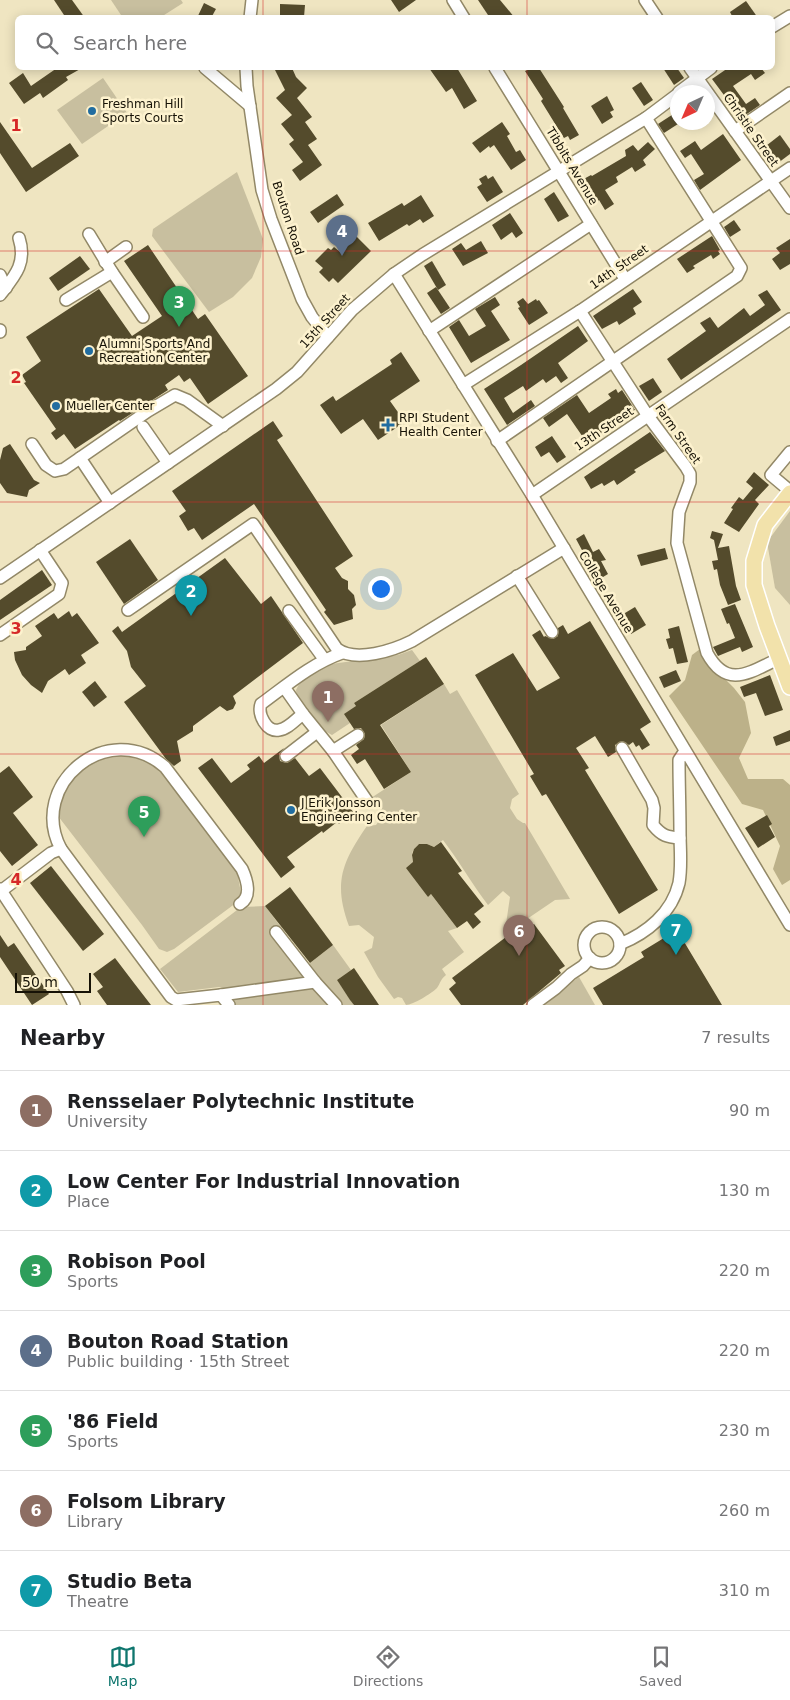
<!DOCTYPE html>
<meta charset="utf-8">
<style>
body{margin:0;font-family:"DejaVu Sans",sans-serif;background:#f2f2f2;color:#202124}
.compass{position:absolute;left:670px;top:85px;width:45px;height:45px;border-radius:50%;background:#fff;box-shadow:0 2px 12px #0003;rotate:224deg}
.scale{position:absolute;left:15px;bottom:12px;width:76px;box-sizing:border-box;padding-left:5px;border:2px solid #161206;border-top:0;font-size:14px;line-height:18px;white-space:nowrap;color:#161206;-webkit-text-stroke:4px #fdf2ce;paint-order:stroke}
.you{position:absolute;left:380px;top:588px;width:18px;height:18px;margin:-12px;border:4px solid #fff;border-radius:50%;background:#1a73e8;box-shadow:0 0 0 8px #1a73e833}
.badge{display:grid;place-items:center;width:32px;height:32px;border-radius:50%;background:#0f766e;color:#fff;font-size:16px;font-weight:700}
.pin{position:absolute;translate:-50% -41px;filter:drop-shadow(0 1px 2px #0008)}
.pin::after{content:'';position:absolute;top:26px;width:18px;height:15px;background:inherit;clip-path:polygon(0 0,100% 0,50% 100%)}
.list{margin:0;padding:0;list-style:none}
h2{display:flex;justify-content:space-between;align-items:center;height:65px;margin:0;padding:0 20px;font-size:21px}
h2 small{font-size:16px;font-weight:400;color:#757577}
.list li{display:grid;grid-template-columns:32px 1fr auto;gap:15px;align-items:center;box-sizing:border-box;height:80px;padding:0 20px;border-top:1px solid #e0e0e0}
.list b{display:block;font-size:19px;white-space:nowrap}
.list p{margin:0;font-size:16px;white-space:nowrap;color:#757577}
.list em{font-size:16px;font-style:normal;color:#757577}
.icon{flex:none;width:28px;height:28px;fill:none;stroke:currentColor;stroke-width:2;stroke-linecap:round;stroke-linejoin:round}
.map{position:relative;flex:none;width:790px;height:1005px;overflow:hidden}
.search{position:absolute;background:#fff;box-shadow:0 2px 12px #0003;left:15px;right:15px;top:15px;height:55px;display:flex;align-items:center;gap:12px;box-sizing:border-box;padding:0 18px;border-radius:8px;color:#757577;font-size:19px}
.sheet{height:625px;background:#fff}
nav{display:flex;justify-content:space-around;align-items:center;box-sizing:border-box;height:70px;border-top:1px solid #e0e0e0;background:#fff;font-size:14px;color:#757577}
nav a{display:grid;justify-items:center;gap:2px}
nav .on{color:#0f766e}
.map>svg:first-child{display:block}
</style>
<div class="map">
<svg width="790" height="1005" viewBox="0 0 790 1005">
<rect width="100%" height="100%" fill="#efe5c1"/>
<g fill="#c8bf9f">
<path d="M111 0H181L183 3 161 17 123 18Z"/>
<path d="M103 78 127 113 82 144 57 110Z"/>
<path d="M237 172 263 239 261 257 252 278 233 297 209 312 152 236 153 229Z"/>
<path d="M790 511V605L775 588 767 542Z"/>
<path d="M412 650 420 661 354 703 356 706 350 723 332 735 321 729 297 698 296 690 299 684 320 668 331 664 398 655Z"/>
<path d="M444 684 450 694 457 690 519 794 512 799 510 808 517 819 523 823H525L570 899 555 900 527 919 506 924 510 897 503 891 488 905C472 884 459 861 443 840L434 847 427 844H419C416 847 413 849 412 854 411 864 424 887 428 897L431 894 457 928 448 931 464 952 442 969 446 975C440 980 441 982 437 988 432 993 413 1005 406 1005L402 998 398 997 394 999 378 977 364 952 372 948 374 937 359 925 349 926C333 883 342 862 367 826L376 825 385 812 380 809 371 798 411 772 381 725Z"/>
<path d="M133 754 155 763 237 872 241 893 240 900 174 949 167 952 159 949 142 925 58 816 59 807 65 787 79 770 102 757Z"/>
<path d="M265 906 309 964 333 945 351 970 337 980 354 1005H236L225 989 219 987 178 992 160 969 241 907Z"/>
<path d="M579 977 595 1005H540Z"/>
</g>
<path fill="#bcb189" d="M700 649 709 663 734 688 745 702 751 733 739 758 748 779H783L790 785V880L782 885 773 869 780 846 763 810 742 804 669 696 685 680 692 655Z"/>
<g fill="#544b2c">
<path d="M54 0H72L85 18H66Z"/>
<path d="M391 0H416L399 12Z"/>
<path d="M478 0H500L515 18H490Z"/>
<path d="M746 1 758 18H733L730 12Z"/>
<path d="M204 3 216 9 211 18H197Z"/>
<path d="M280 4 305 5 304 17 288 16V18H280Z"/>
<path d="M57 68H82L66 77 68 80 43 98 40 93 24 104 9 83 23 73 31 86Z"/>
<path d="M274 68H292L296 77 307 88 297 98 312 117 305 122 317 139 308 145 322 165 300 181 292 170 303 162 289 144 294 140 281 124 292 115 276 98 285 90Z"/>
<path d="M429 68H457L477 101 464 109 452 88 446 92Z"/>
<path d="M532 68H539L564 107 563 108 579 135 570 140 568 136 564 138 562 135 541 101 543 99 525 71Z"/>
<path d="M663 68H677L684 78 674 85Z"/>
<path d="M728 68H761L765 73 755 80 751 74 733 86 746 104 755 98 760 105 741 118 712 79Z"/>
<path d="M641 82 653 100 644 106 632 88Z"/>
<path d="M607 96 614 110 610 112 613 117 602 124 591 106Z"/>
<path d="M678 111V124L664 133 658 124Z"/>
<path d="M0 122 32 168 70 143 79 156 26 192 0 153Z"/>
<path d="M502 122 510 134 507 136 516 152 520 150 526 160 511 170 494 145 490 148 489 146 480 153 472 143Z"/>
<path d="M723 134 741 160 700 190 694 180 704 174 691 154 685 158 680 151 695 141 701 150Z"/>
<path d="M780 135 790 149V154L774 166 762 149Z"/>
<path d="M648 142 655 149 643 160 646 165 635 172 632 167 616 177 618 182 605 190 614 204 605 210 599 200 595 203 580 181 591 175 592 176 626 156 625 150 633 145 638 151Z"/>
<path d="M486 175 488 179 493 176 503 192 487 202 477 187 482 184 479 179Z"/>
<path d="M554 192 569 216 558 222 544 199Z"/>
<path d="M337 194 344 205 318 223 310 212Z"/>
<path d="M421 195 434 216 423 223 420 219 409 226 407 224 379 241 368 223 402 203 404 206Z"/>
<path d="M510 213 523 233 516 238 512 232 501 240 492 225Z"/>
<path d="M734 220 741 230 730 237 724 227Z"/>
<path d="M356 236 371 251 338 283 333 278 329 282 319 272 323 268 315 261 328 248 331 250 334 247 340 252Z"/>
<path d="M712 236 720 250 718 251 720 254 713 259 711 255 693 266 695 268 687 273 677 259Z"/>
<path d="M790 239V264L780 270 772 259 780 253 776 248Z"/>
<path d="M481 241 488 253 463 266 452 249 461 243 466 250Z"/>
<path d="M148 245 198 319 205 314 248 376 208 404 190 378 184 382 179 375 165 385 168 390 120 421 119 420 75 449 64 434 56 440 51 433 56 429 24 383 26 382 22 375 41 361 26 337 99 289 132 336 162 316 124 261Z"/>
<path d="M80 256 90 269 58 291 49 278Z"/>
<path d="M432 261 446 285 438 290 424 266Z"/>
<path d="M436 287 450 308 441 314 427 293Z"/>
<path d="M633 289 642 302 633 308 636 314 619 325 617 321 602 329 593 316Z"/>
<path d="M767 290 781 310 681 380 667 359 706 331 700 323 710 317 718 328 744 308 750 316 765 305 758 295Z"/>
<path d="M495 297 500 305 491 311 510 340 471 363 449 327 459 320 469 336 486 326 475 309Z"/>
<path d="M523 298 528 304 536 299 537 301 539 300 548 313 529 325 518 308 520 307 517 302Z"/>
<path d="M578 326 588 341 558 363 568 378 561 383 556 376 546 383 543 379 526 391 523 386 504 398 513 413 531 400 535 406 507 425 484 389 521 365Z"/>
<path d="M401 352 420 381 390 401 405 422 378 440 363 419 341 434 320 405 333 396 336 401 392 364 390 360Z"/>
<path d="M653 378 662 392 649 401 639 386Z"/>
<path d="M616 389 618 393 622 390 635 410 587 443 567 414 549 427 543 418 577 395 589 413 611 398 608 394Z"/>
<path d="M273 421 283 436 277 440 353 556 335 568 342 578 348 581V589L354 595 356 605 352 609 353 619 334 625 324 612 326 610 254 504 202 540 194 528 188 531 179 516 186 511 172 491Z"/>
<path d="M650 432 665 451 634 470 636 472 617 485 614 480 604 486 602 483 591 489 584 477Z"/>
<path d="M552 436 566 457 557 463 549 452 541 457 535 447Z"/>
<path d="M10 444 34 480 40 483 29 490 27 497 7 493 0 483V460L3 448Z"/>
<path d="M754 472 769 485 755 500 759 504 739 532 724 523 733 509 731 508 739 497 743 500 753 488 746 482Z"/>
<path d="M712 531 723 534 718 548 729 546 736 586 741 600 728 605 720 585 717 569 714 570 712 561 718 560 714 540 710 538Z"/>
<path d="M584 534 593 552 599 549 606 560 601 561 608 574 598 580 576 539Z"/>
<path d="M130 539 158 580 124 604 96 562Z"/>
<path d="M665 548 668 559 641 566 637 555Z"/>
<path d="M225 558 261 604 271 596 303 643 233 696 236 703 233 709 227 711 220 706 193 726V731L177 741 181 761 174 766 166 759 124 702 146 686 131 667 127 651 112 631 118 626 122 632Z"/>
<path d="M42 570 52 585 0 620V600Z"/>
<path d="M735 604 753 647 742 652 740 647 718 656 713 647 735 638 729 623 727 624 721 609Z"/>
<path d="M635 607 646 625 631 634 620 616Z"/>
<path d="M69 611 72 617 77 613 99 643 81 655 86 663 69 675 65 669 48 681 42 693 31 685 22 675 15 660 14 652 26 650V647L42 636 35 626 54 613 58 619Z"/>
<path d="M590 621 651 722 640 729 650 745 642 750 639 745 636 747 633 742 629 745 622 741 615 745 616 752 608 757 595 736 576 748 589 768 585 770 658 890 619 914 546 794 542 796 530 776 534 774 475 675 513 653 537 691 560 678 532 635 540 630 544 637 545 636 553 639 558 636V628L563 625 568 634Z"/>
<path d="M679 626 688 662 677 664 673 648 669 649 666 639 670 638 668 629Z"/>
<path d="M426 657 444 684 380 725 411 772 384 789 365 759 357 764 351 755 359 749 356 745 364 739 365 734 361 728 354 729 344 714 356 706 354 703Z"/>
<path d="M676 670 681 681 664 688 659 677Z"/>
<path d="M770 675 783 710 765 716 756 693 744 697 740 687Z"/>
<path d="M95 681 107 697 94 707 82 692Z"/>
<path d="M790 730V741L776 746 773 737Z"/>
<path d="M284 748 279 754 280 761 287 763 295 758 309 776 320 768 354 813 339 824 337 822 323 833 322 831 287 857 295 867 281 878 198 768 212 758 231 783 250 769 247 765 259 756 264 763Z"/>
<path d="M9 766 33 797 13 813 38 845 12 866 0 851V773Z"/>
<path d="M767 815 772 824 769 826 775 837 758 848 745 828Z"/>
<path d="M441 842 462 871 458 873 484 906 474 914 481 922 473 929 467 921 457 928 431 894 428 897 406 868 413 862 412 855 414 849 419 844H427L434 847Z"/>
<path d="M51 866 104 934 83 951 30 883Z"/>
<path d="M290 887 333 945 310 963 265 906Z"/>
<path d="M523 924 527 929 534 924 565 966 559 970 561 973 523 1005H461L449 989 456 983 452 978Z"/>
<path d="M677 930 722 1005H603L593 988 644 957 641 952Z"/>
<path d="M0 935 8 947 14 943 49 994 32 1005 0 957Z"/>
<path d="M115 958 134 983 151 1005H107L97 991 103 987 93 974Z"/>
<path d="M354 968 379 1005H354L350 1000 337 980Z"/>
</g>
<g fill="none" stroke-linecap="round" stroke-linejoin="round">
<g stroke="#928867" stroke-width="14">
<g id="minor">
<path d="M453 0 464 18"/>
<path d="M645 0 657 18"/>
<path d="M250 18 252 0"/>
<path d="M772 27 790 16"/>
<path d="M205 68 250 106"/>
<path d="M246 68 247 86 262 190 271 219 302 299 312 317 328 337"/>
<path d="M495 68 625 279"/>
<path d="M690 68 790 208"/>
<path d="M679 92 711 68"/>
<path d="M735 131 790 93"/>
<path d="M89 234 112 272"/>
<path d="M105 262 126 247"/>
<path d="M394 274 532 495 790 925"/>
<path d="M0 275 6 288"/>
<path d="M0 295C15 276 27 263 19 238"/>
<path d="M66 300 112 272 143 317"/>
<path d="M580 311 648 416 686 467 690 474V482L679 512 677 543 707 653C727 690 750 672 778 659"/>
<path d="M0 330V332"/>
<path d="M429 331 591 224"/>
<path d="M463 385 580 311 790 168"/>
<path d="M143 427 168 463"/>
<path d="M497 441 737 276 741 268 646 118"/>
<path d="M32 444 46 465 55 471 64 469 80 458"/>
<path d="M790 452 771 475 790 491"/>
<path d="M532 495 790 319"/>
<path d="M110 503 80 458 148 411 175 395 187 400 223 426"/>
<path d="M517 576 552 632"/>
<path d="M0 578 276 389 297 372 352 310 394 274 422 255 646 118 678 94"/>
<path d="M128 610 253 524 337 649C356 663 394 650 412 641L564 548"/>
<path d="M289 611 324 659"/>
<path d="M0 635 59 594 62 583 40 550"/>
<path d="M284 687 303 714C296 719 288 729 279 730 267 733 257 714 261 704 287 685 311 664 342 653"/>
<path d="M303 714 333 751 367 801"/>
<path d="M622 748 652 800 654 808 653 825C662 836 667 837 680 838"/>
<path d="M333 751 358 735"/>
<path d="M286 756 317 732"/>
<path d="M61 849C27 785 108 717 165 767L242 869C247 880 252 897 240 904"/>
<path d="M0 889 67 991 74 1005"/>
<path d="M1 891 51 853 61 849 171 997 176 1000 221 995 229 1005"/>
<circle cx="602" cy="945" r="18"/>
<path d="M276 932 315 982 336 1005"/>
<path d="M620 944C647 933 672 913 679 883 682 866 680 849 680 833 680 808 679 784 679 760L685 751"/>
<path d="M221 995 315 982"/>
<path d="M533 1005 556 988 571 974 583 966 590 958"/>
</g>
</g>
<g stroke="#fff" stroke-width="18">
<path id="major" d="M790 493 765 525 754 561V585L767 626 790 687"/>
</g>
<use href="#minor" stroke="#fff" stroke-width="11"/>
<use href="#major" stroke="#f2e2ab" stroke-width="15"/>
</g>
<path fill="none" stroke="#d62828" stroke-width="1" stroke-opacity="0.55" d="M263 0V18M527 0V18M263 68V1005M527 68V1005M0 251H790M0 502H790M0 754H790"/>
<g fill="#226da0" stroke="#fdf2ce" stroke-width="2">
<circle cx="92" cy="111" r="5"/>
<circle cx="89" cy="351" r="5"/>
<circle cx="56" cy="406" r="5"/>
<path d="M385.5 417.5h5v5h5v5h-5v5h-5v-5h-5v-5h5z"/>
<circle cx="291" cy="810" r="5"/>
</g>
<g text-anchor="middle" stroke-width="5" stroke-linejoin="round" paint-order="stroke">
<g font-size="12" fill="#161206" stroke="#fdf2ce" text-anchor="start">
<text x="102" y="108">Freshman Hill<tspan x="102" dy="14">Sports Courts</tspan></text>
<text x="99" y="348">Alumni Sports And<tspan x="99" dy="14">Recreation Center</tspan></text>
<text x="66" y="410">Mueller Center</text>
<text x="399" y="422">RPI Student<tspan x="399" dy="14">Health Center</tspan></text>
<text x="301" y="807">J Erik Jonsson<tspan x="301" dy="14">Engineering Center</tspan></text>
</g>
<g font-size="12" fill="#161206" stroke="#fdf2ce">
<text transform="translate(751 130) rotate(55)" y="4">Christie Street</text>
<text transform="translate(572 166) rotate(59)" y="4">Tibbits Avenue</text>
<text transform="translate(288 218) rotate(72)" y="4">Bouton Road</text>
<text transform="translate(619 267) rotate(-35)" y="4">14th Street</text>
<text transform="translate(325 321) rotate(-48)" y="4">15th Street</text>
<text transform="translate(604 429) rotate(-34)" y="4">13th Street</text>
<text transform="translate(678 434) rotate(55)" y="4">Farm Street</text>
<text transform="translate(606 592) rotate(59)" y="4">College Avenue</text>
</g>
</g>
<g font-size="16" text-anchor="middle" font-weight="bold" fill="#d62828" stroke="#fdf2ce" stroke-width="5" stroke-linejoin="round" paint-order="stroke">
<text x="16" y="131">1</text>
<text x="16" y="383">2</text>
<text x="16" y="634">3</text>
<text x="16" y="885">4</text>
</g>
</svg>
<svg class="compass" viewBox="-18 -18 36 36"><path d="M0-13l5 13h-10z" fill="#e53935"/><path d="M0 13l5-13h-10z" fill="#757577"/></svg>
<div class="scale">50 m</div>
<div class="you"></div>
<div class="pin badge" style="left:328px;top:722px;background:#8d6e63">1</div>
<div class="pin badge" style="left:191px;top:616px;background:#0f9aa8">2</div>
<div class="pin badge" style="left:179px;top:327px;background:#2e9e5b">3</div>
<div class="pin badge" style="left:342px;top:256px;background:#5c6f8a">4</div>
<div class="pin badge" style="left:144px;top:837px;background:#2e9e5b">5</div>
<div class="pin badge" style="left:519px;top:956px;background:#8d6e63">6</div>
<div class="pin badge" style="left:676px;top:955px;background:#0f9aa8">7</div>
<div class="search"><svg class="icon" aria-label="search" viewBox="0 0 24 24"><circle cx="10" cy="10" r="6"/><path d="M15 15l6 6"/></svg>Search here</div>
</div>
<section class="sheet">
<h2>Nearby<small>7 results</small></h2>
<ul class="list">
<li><span class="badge" style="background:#8d6e63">1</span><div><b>Rensselaer Polytechnic Institute</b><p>University</p></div><em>90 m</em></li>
<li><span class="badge" style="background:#0f9aa8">2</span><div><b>Low Center For Industrial Innovation</b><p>Place</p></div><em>130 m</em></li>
<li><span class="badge" style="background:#2e9e5b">3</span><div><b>Robison Pool</b><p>Sports</p></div><em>220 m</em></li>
<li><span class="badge" style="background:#5c6f8a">4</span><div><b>Bouton Road Station</b><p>Public building · 15th Street</p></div><em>220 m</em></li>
<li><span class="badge" style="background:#2e9e5b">5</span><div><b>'86 Field</b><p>Sports</p></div><em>230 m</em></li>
<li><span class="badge" style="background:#8d6e63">6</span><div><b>Folsom Library</b><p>Library</p></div><em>260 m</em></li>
<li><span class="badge" style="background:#0f9aa8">7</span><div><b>Studio Beta</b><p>Theatre</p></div><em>310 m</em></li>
</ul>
</section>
<nav>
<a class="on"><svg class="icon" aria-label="map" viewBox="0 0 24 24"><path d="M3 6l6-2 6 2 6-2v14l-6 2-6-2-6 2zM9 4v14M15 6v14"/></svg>Map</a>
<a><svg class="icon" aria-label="directions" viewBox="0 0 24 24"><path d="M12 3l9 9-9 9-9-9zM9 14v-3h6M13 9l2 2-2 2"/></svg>Directions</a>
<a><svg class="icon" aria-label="saved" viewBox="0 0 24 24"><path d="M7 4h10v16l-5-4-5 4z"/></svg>Saved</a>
</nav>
